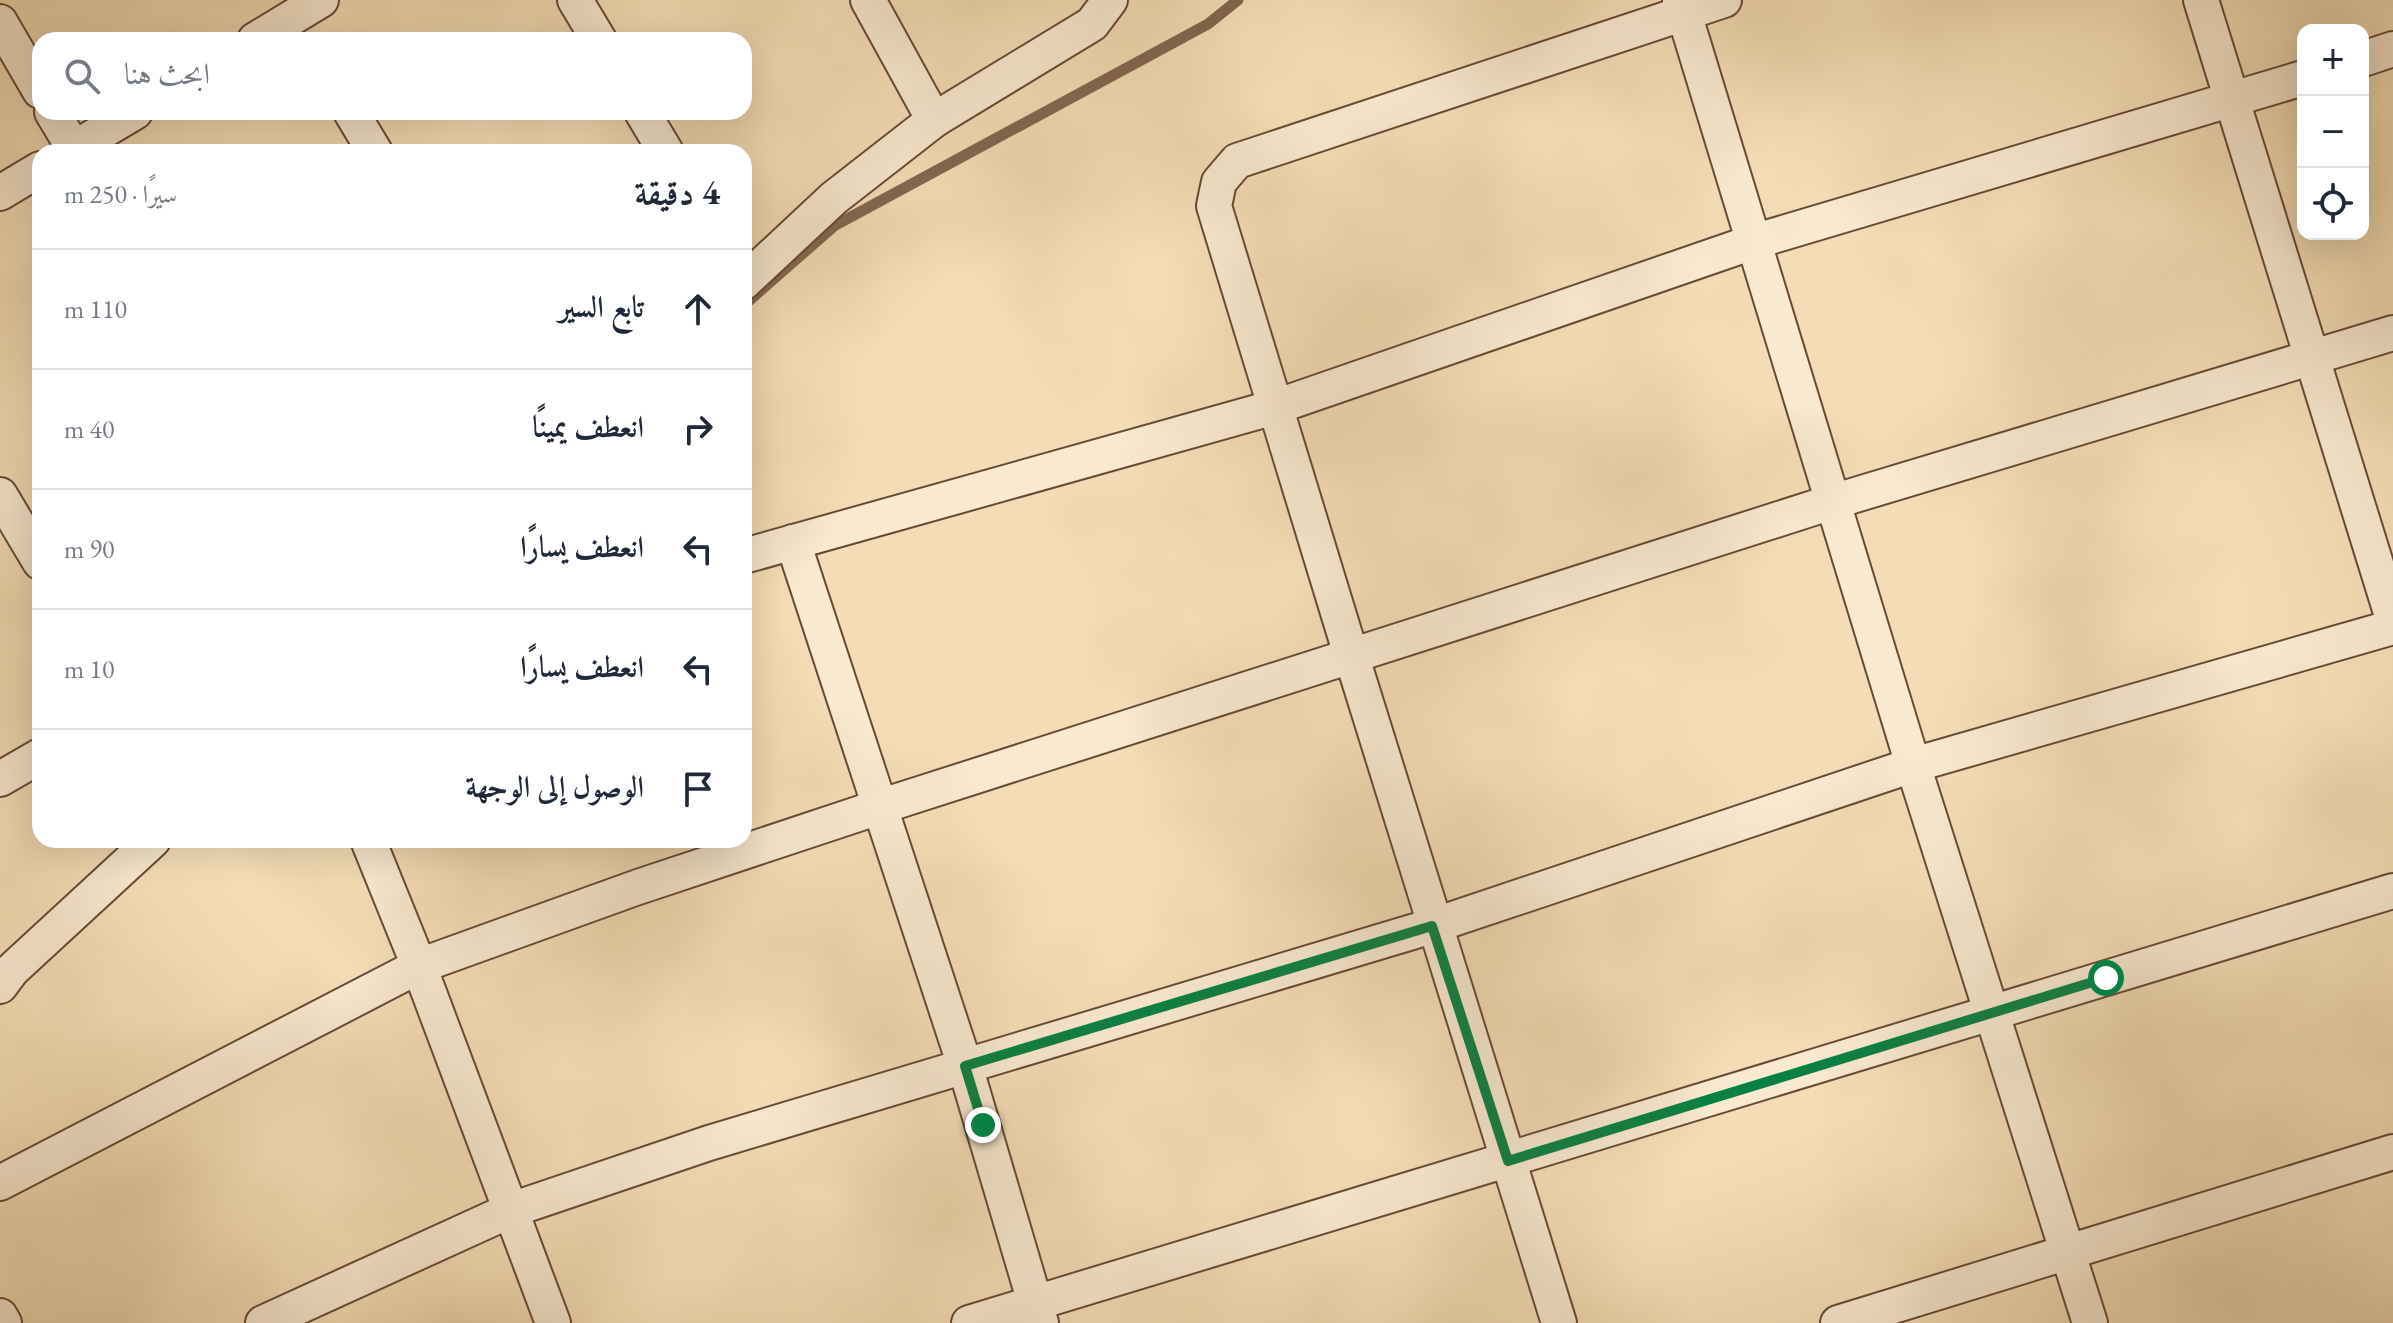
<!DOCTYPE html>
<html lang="ar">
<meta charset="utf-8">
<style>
body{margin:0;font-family:"EB Garamond",Amiri,serif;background:#f2f2f3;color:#1f2937;direction:rtl}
.controls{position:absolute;right:24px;top:24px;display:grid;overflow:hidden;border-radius:16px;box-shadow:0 8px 32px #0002}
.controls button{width:72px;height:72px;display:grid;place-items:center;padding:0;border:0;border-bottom:2px solid #e0e1e3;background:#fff;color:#1f2937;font:40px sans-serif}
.stop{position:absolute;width:24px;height:24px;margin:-18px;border:6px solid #0b8043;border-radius:50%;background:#fff}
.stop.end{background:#0b8043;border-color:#fff;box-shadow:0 2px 8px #0008}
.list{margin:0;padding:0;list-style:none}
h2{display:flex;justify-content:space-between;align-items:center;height:104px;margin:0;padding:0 32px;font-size:34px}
h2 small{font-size:26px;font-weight:400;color:#747a83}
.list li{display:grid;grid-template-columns:52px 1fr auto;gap:24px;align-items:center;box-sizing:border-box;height:120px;padding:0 32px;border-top:2px solid #e0e1e3}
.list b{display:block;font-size:30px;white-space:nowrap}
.list em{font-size:26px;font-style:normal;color:#747a83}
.icon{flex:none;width:44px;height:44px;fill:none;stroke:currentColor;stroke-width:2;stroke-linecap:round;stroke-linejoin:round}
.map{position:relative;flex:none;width:2393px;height:1323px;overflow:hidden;direction:ltr}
.search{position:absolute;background:#fff;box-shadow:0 8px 32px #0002;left:32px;top:32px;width:720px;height:88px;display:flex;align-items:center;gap:20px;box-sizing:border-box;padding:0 28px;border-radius:24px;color:#747a83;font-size:30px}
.panel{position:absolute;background:#fff;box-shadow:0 8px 32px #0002;left:32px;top:144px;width:720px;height:704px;border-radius:24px;direction:rtl}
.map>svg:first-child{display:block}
</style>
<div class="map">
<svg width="2393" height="1323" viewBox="0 0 2393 1323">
<rect width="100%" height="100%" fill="#f4ddb6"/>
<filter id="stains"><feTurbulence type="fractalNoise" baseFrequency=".0025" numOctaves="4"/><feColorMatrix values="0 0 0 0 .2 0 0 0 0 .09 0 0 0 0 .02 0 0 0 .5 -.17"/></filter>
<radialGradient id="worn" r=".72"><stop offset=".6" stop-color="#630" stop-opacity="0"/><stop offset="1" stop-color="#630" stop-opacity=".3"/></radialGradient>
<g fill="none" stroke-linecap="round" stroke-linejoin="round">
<path stroke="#82664f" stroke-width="11" d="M744 305 834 226 1208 24 1238 0"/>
<g stroke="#674a36" stroke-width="38">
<g id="minor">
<path d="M575 0 599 40"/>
<path d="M868 0 934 120"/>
<path d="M1680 0 1913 765 2090 1323"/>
<path d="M2201 0 2393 619"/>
<path d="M0 22 40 91"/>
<path d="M255 40 321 0"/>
<path d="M2363 59 2393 49"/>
<path d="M52 112 76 152"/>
<path d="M351 112 375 152"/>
<path d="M642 112 666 152"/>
<path d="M68 152 135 112"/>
<path d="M0 193 40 169"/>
<path d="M744 282 834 198 934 120 1092 24 1110 0"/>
<path d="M0 495 40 562"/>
<path d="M793 542 965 1066 1041 1323"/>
<path d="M744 556 1275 407 1753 242 2303 78"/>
<path d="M0 779 40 756"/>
<path d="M0 986 12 970 153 840"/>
<path d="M0 1183 419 966 368 840"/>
<path d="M0 1316 4 1323"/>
<path d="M263 1323 511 1210 709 1143 1432 926 1913 765 2393 627"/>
<path d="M553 1323 419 966 638 887 879 807 1832 502 2393 333"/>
<path d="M969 1323 2393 891"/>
<path d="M1559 1323C1442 951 1327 579 1214 206L1219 182 1237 161 1724 0"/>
<path d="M1838 1323 2393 1152"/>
</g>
</g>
<use href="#minor" stroke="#f8e9d0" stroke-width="34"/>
</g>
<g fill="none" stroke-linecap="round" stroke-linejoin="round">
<path stroke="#0b8043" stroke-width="10" d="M983 1125 965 1066 1432 926 1508 1161 2106 978"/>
</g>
<rect width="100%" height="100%" filter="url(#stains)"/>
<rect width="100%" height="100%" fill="url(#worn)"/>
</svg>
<div class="controls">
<button>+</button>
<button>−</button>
<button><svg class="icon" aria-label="locate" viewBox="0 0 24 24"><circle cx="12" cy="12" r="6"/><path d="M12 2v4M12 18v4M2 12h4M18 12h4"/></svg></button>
</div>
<div class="stop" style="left:2106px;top:978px"></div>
<div class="stop end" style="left:983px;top:1125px"></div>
<div class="search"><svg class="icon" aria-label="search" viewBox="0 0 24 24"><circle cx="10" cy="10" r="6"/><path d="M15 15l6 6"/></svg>ابحث هنا</div>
<section class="panel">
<h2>4 دقيقة<small>سيرًا · 250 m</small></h2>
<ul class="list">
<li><svg class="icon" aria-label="ahead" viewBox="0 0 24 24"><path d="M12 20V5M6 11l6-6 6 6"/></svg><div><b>تابع السير</b></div><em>110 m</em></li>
<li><svg class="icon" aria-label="right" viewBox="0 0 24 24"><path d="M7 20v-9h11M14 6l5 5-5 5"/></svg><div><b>انعطف يمينًا</b></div><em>40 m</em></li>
<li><svg class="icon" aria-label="left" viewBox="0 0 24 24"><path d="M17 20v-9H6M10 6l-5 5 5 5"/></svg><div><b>انعطف يسارًا</b></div><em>90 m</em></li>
<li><svg class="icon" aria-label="left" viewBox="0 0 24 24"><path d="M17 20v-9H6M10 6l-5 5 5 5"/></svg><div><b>انعطف يسارًا</b></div><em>10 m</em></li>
<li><svg class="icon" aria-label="arrive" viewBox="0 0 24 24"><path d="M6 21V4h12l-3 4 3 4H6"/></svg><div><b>الوصول إلى الوجهة</b></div></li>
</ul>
</section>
</div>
